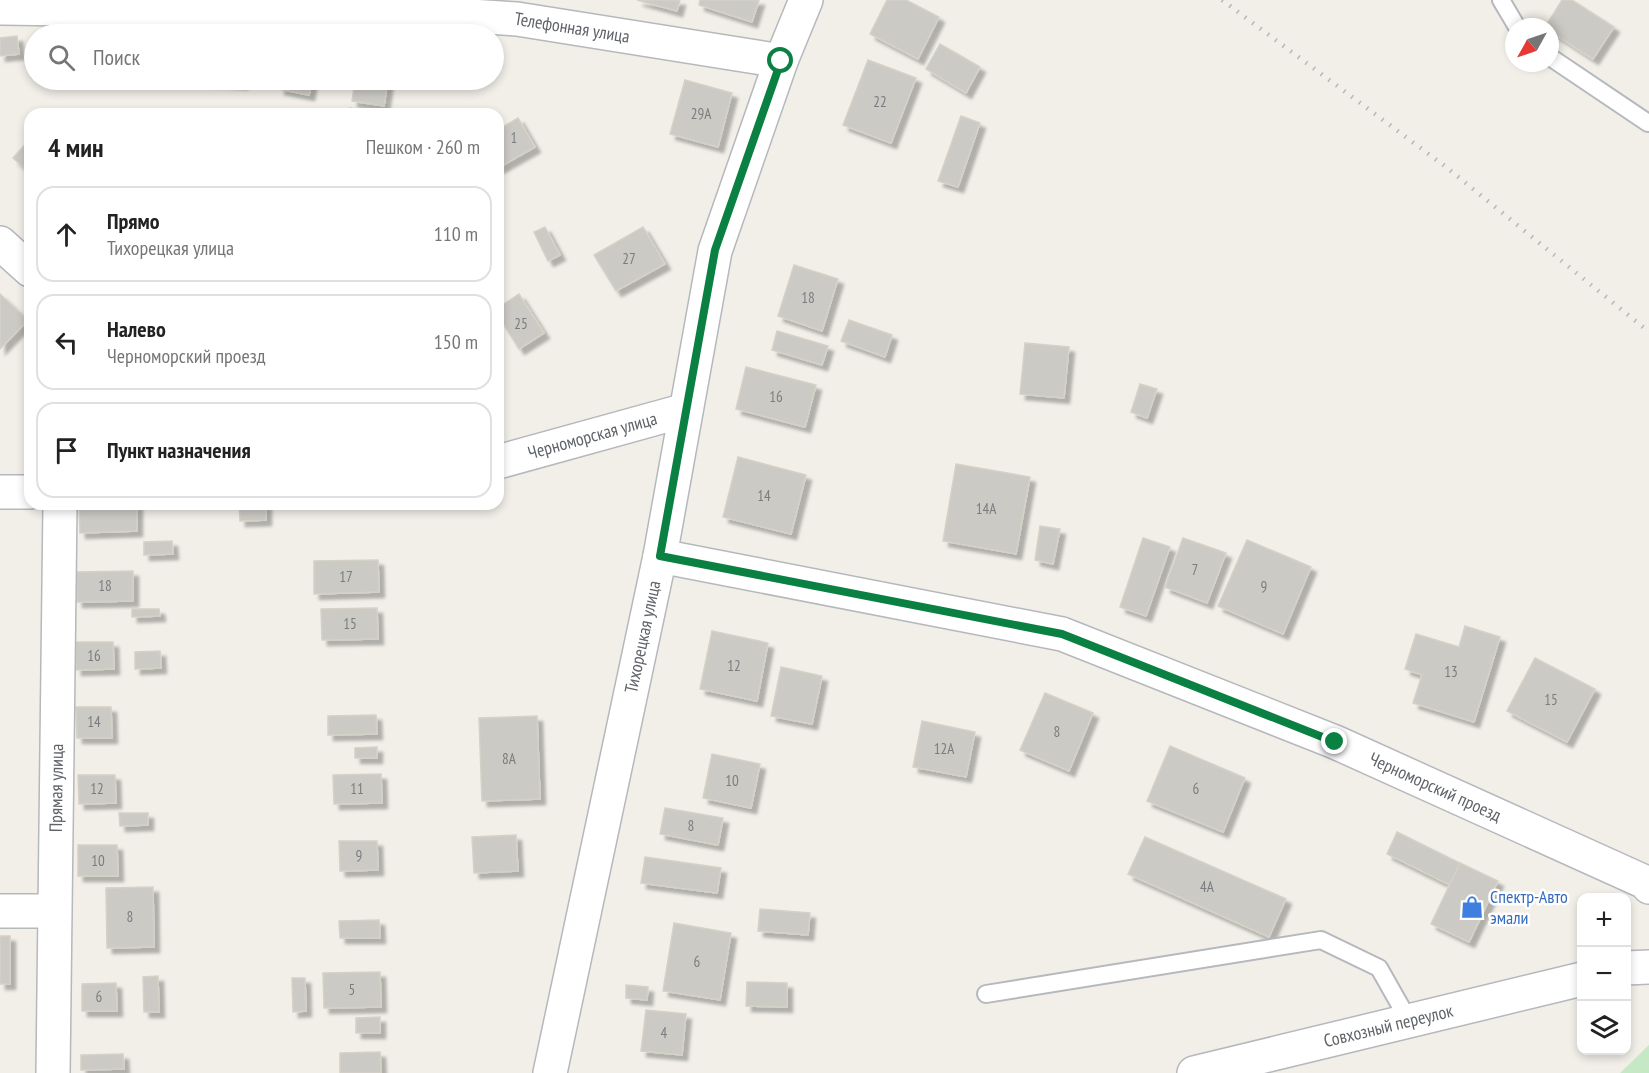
<!DOCTYPE html>
<html lang="ru">
<meta charset="utf-8">
<style>
body{margin:0;font-family:"PT Sans Narrow",sans-serif;background:#f6f6f6;color:#222}
.controls{position:absolute;right:18px;bottom:18px;display:grid;overflow:hidden;border-radius:12px;box-shadow:0 3px 9px #0003}
.controls button{width:54px;height:54px;display:grid;place-items:center;padding:0;border:0;border-bottom:2px solid #e0e0e0;background:#fff;color:#222;font:30px sans-serif}
.compass{position:absolute;left:1505px;top:18px;width:54px;height:54px;border-radius:50%;background:#fff;box-shadow:0 3px 9px #0003;rotate:230deg}
.stop{position:absolute;width:18px;height:18px;margin:-14px;border:4px solid #0b8043;border-radius:50%;background:#fff}
.stop.end{background:#0b8043;border-color:#fff;box-shadow:0 2px 6px #0008}
.list{margin:0;padding:0;list-style:none}
h2{display:flex;justify-content:space-between;align-items:center;height:78px;margin:0;padding:0 24px;font-size:26px}
h2 small{font-size:20px;font-weight:400;color:#767676}
.list li{display:grid;grid-template-columns:39px 1fr auto;gap:18px;align-items:center;box-sizing:border-box;height:96px;margin:0 12px 12px;padding:0 12px;border:2px solid #e0e0e0;border-radius:18px}
.list b{display:block;font-size:22px;white-space:nowrap}
.list p{margin:0;font-size:20px;white-space:nowrap;color:#767676}
.list em{font-size:20px;font-style:normal;color:#767676}
.icon{flex:none;width:33px;height:33px;fill:none;stroke:currentColor;stroke-width:2;stroke-linecap:round;stroke-linejoin:round}
.map{position:relative;flex:none;width:1649px;height:1073px;overflow:hidden}
.search{position:absolute;background:#fff;box-shadow:0 3px 9px #0003;left:24px;top:24px;width:480px;height:66px;display:flex;align-items:center;gap:15px;box-sizing:border-box;padding:0 21px;border-radius:33px;color:#767676;font-size:22px}
.panel{position:absolute;background:#fff;box-shadow:0 3px 9px #0003;left:24px;top:108px;width:480px;height:402px;border-radius:18px}
.map>svg:first-child{display:block}
</style>
<div class="map">
<svg width="1649" height="1073" viewBox="0 0 1649 1073">
<defs>
<filter id="shadow"><feDropShadow dx="5.5" dy="5.5" stdDeviation="1.5" flood-color="#0004"/></filter>
</defs>
<rect width="100%" height="100%" fill="#f1efe8"/>
<path fill="#c5e8c5" d="M1649 1045V1073H1620Z"/>
<g fill="#cccac5" stroke="#d6d1c6" stroke-width="1.5" filter="url(#shadow)">
<path d="M637 0H680L677 11Z"/>
<path d="M700 0H759L752 22 699 5Z"/>
<path d="M887 0H906L939 17 918 59 870 34Z"/>
<path d="M1562 0H1572L1614 27 1593 59 1550 31V27H1545Z"/>
<path d="M17 36 19 54 0 56V38Z"/>
<path d="M940 44 980 67 966 93 926 69Z"/>
<path d="M868 60 916 78 891 143 843 125Z"/>
<path d="M193 80H243L242 84Z"/>
<path d="M281 80H312L309 95 279 89Z"/>
<path d="M355 80H388L384 106 352 101Z"/>
<path d="M685 80 732 93 718 147 670 134Z"/>
<path d="M350 108 366 111 365 114H349Z"/>
<path d="M961 116 980 123 958 187 938 181Z"/>
<path d="M518 118 535 147 498 168V130Z"/>
<path d="M30 139V173L13 158Z"/>
<path d="M545 227 560 255 548 261 534 232Z"/>
<path d="M643 227 665 264 616 291 594 255Z"/>
<path d="M794 265 838 279 822 331 778 316Z"/>
<path d="M0 294 28 320 0 349Z"/>
<path d="M519 294 544 333 519 349 498 315V308Z"/>
<path d="M849 320 892 335 885 357 841 341Z"/>
<path d="M777 331 828 346 822 365 772 350Z"/>
<path d="M1025 343 1069 347 1064 398 1020 394Z"/>
<path d="M746 367 816 385 805 427 736 409Z"/>
<path d="M1140 384 1157 389 1147 418 1131 412Z"/>
<path d="M738 457 806 475 791 534 723 517Z"/>
<path d="M956 464 1030 477 1016 554 943 541Z"/>
<path d="M79 504H137V531L80 533Z"/>
<path d="M239 504H266V520L240 521Z"/>
<path d="M1040 526 1060 529 1053 564 1035 560Z"/>
<path d="M1143 538 1170 547 1146 616 1120 607Z"/>
<path d="M1183 538 1226 553 1207 603 1165 587Z"/>
<path d="M1247 540 1311 567 1283 634 1218 606Z"/>
<path d="M172 541 173 554 144 555V542Z"/>
<path d="M378 560 379 592 314 594V561Z"/>
<path d="M133 571V601L77 602 76 572Z"/>
<path d="M377 608 378 639 322 640 321 609Z"/>
<path d="M132 609H159L160 616 132 617Z"/>
<path d="M1465 626 1500 637 1474 722 1413 703 1422 675 1405 669 1416 634 1459 647Z"/>
<path d="M712 631 768 643 757 701 700 689Z"/>
<path d="M75 642H113L114 669 76 670Z"/>
<path d="M160 651 161 668 135 669V652Z"/>
<path d="M1535 658 1595 689 1567 742 1507 711Z"/>
<path d="M781 667 822 676 812 724 771 716Z"/>
<path d="M1045 693 1093 713 1069 771 1020 750Z"/>
<path d="M76 707H111L112 738H77Z"/>
<path d="M376 715 377 734 328 735V716Z"/>
<path d="M537 716 540 799 482 801 479 718Z"/>
<path d="M922 721 975 732 966 777 913 767Z"/>
<path d="M1170 746 1245 778 1223 832 1147 801Z"/>
<path d="M377 747V758H355V748Z"/>
<path d="M712 754 760 764 751 808 703 798Z"/>
<path d="M381 774 382 803 334 804 333 775Z"/>
<path d="M78 775H115L116 803 79 804Z"/>
<path d="M665 808 723 818 718 845 660 834Z"/>
<path d="M119 813H148V825L120 826Z"/>
<path d="M1397 832 1460 863 1450 885 1387 854Z"/>
<path d="M516 835 518 871 474 873 472 837Z"/>
<path d="M1145 837 1286 899 1269 937 1128 874Z"/>
<path d="M339 841H377L378 870 340 871Z"/>
<path d="M78 845H117L118 876H78Z"/>
<path d="M645 857 721 868 717 893 641 883Z"/>
<path d="M1460 863 1498 881 1469 942 1431 924Z"/>
<path d="M153 887 154 947 107 948 106 888Z"/>
<path d="M760 909 810 913 808 935 758 931Z"/>
<path d="M379 920 380 938H340L339 921Z"/>
<path d="M674 923 731 933 720 1000 663 991Z"/>
<rect x="0" y="936" width="10" height="48"/>
<path d="M380 972 381 1007 324 1008 323 973Z"/>
<path d="M158 976 159 1012H144L143 977Z"/>
<path d="M292 978H305L306 1011 293 1012Z"/>
<path d="M747 982 787 983V1007L746 1006Z"/>
<path d="M116 983 117 1011H82V984Z"/>
<path d="M626 985 648 987 647 1000 626 998Z"/>
<path d="M646 1010 686 1014 682 1055 641 1051Z"/>
<path d="M380 1017V1033H356V1018Z"/>
<path d="M380 1052 381 1073H340V1053Z"/>
<path d="M123 1054 124 1069 81 1070V1055Z"/>
</g>
<g fill="none" stroke-linecap="round" stroke-linejoin="round">
<g stroke="#b5b8bc" stroke-width="20">
<g id="service">
<path d="M1501 0 1517 27"/>
<path d="M1550 57 1648 123"/>
<path d="M986 994 1321 940 1379 968 1409 1021"/>
</g>
</g>
<g stroke="#b5b8bc" stroke-width="36">
<g id="minor">
<path id="s1" d="M0 8 438 14 517 19 781 61"/>
<path d="M0 243 30 270"/>
<path id="s2" d="M498 462 686 410"/>
<path d="M0 492H30"/>
<path id="s3" d="M660 556 1062 634 1335 742 1647 883 1649 887"/>
<path d="M0 911H54"/>
<path id="s4" d="M53 1073 60 504"/>
<path id="s5" d="M550 1073 660 556 715 251 781 61 806 0"/>
</g>
</g>
<g stroke="#b5b8bc" stroke-width="36">
<g id="tertiary">
<path d="M1626 968 1649 967"/>
<path id="s6" d="M1194 1073 1582 979"/>
</g>
</g>
<use href="#service" stroke="#fff" stroke-width="16"/>
<use href="#minor" stroke="#fff" stroke-width="33"/>
<use href="#tertiary" stroke="#fff" stroke-width="33"/>
<path stroke="#b6b7b8" stroke-width="4.5" stroke-dasharray="1.5 8" stroke-linecap="butt" d="M1222 0 1446 167 1649 332"/>
</g>
<g fill="none" stroke-linecap="round" stroke-linejoin="round">
<path stroke="#0b8043" stroke-width="8" d="M781 61 715 250 660 556 1062 634 1335 742"/>
</g>
<defs>
<g id="shop-bare" transform="scale(1.8)"><path d="M-5-2.5h2.3a2.7 3.5 0 0 1 5.4 0H5L5.5 6h-11ZM-1.5-2.5h3a1.5 2.3 0 0 0-3 0Z" fill="#3f7fe0" stroke="#fff" stroke-width="2.5" paint-order="stroke"/></g>
</defs>
<g fill-rule="evenodd">
<use href="#shop-bare" x="1472" y="907"/>
</g>
<g text-anchor="middle" stroke-width="5" stroke-linejoin="round" paint-order="stroke">
<g font-size="15" fill="#7a7d7f">
<text x="880" y="107">22</text>
<text x="701" y="119">29А</text>
<text x="514" y="143">1</text>
<text x="629" y="264">27</text>
<text x="808" y="303">18</text>
<text x="521" y="329">25</text>
<text x="776" y="402">16</text>
<text x="764" y="501">14</text>
<text x="986" y="514">14А</text>
<text x="1195" y="575">7</text>
<text x="346" y="582">17</text>
<text x="105" y="591">18</text>
<text x="1264" y="592">9</text>
<text x="350" y="629">15</text>
<text x="94" y="661">16</text>
<text x="734" y="671">12</text>
<text x="1451" y="677">13</text>
<text x="1551" y="705">15</text>
<text x="94" y="727">14</text>
<text x="1057" y="737">8</text>
<text x="944" y="754">12А</text>
<text x="509" y="764">8А</text>
<text x="732" y="786">10</text>
<text x="97" y="794">12</text>
<text x="357" y="794">11</text>
<text x="1196" y="794">6</text>
<text x="691" y="831">8</text>
<text x="359" y="861">9</text>
<text x="98" y="866">10</text>
<text x="1207" y="892">4А</text>
<text x="130" y="922">8</text>
<text x="697" y="967">6</text>
<text x="352" y="995">5</text>
<text x="99" y="1002">6</text>
<text x="664" y="1038">4</text>
</g>
<g font-size="18" fill="#5f6368" stroke="#fff">
<text dy="6" stroke="none"><textPath href="#s1" startOffset="573">Телефонная улица</textPath></text>
<text dy="6" stroke="none"><textPath href="#s2" startOffset="98">Черноморская улица</textPath></text>
<text dy="6" stroke="none"><textPath href="#s5" startOffset="446">Тихорецкая улица</textPath></text>
<text dy="6" stroke="none"><textPath href="#s3" startOffset="813">Черноморский проезд</textPath></text>
<text dy="6" stroke="none"><textPath href="#s4" startOffset="285">Прямая улица</textPath></text>
<text dy="6" stroke="none"><textPath href="#s6" startOffset="200">Совхозный переулок</textPath></text>
</g>
<g font-size="18" fill="#366cbe" stroke="#fff" text-anchor="start">
<text x="1490" y="903">Спектр-Авто<tspan x="1490" dy="21">эмали</tspan></text>
</g>
</g>
</svg>
<div class="controls">
<button>+</button>
<button>−</button>
<button><svg class="icon" aria-label="layers" viewBox="0 0 24 24"><path d="M12 4l9 5-9 5-9-5zM3 14l9 5 9-5"/></svg></button>
</div>
<svg class="compass" viewBox="-18 -18 36 36"><path d="M0-13l5 13h-10z" fill="#e53935"/><path d="M0 13l5-13h-10z" fill="#767676"/></svg>
<div class="stop" style="left:781px;top:61px"></div>
<div class="stop end" style="left:1335px;top:742px"></div>
<div class="search"><svg class="icon" aria-label="search" viewBox="0 0 24 24"><circle cx="10" cy="10" r="6"/><path d="M15 15l6 6"/></svg>Поиск</div>
<section class="panel">
<h2>4 мин<small>Пешком · 260 m</small></h2>
<ul class="list">
<li><svg class="icon" aria-label="ahead" viewBox="0 0 24 24"><path d="M12 20V5M6 11l6-6 6 6"/></svg><div><b>Прямо</b><p>Тихорецкая улица</p></div><em>110 m</em></li>
<li><svg class="icon" aria-label="left" viewBox="0 0 24 24"><path d="M17 20v-9H6M10 6l-5 5 5 5"/></svg><div><b>Налево</b><p>Черноморский проезд</p></div><em>150 m</em></li>
<li><svg class="icon" aria-label="arrive" viewBox="0 0 24 24"><path d="M6 21V4h12l-3 4 3 4H6"/></svg><div><b>Пункт назначения</b></div></li>
</ul>
</section>
</div>
